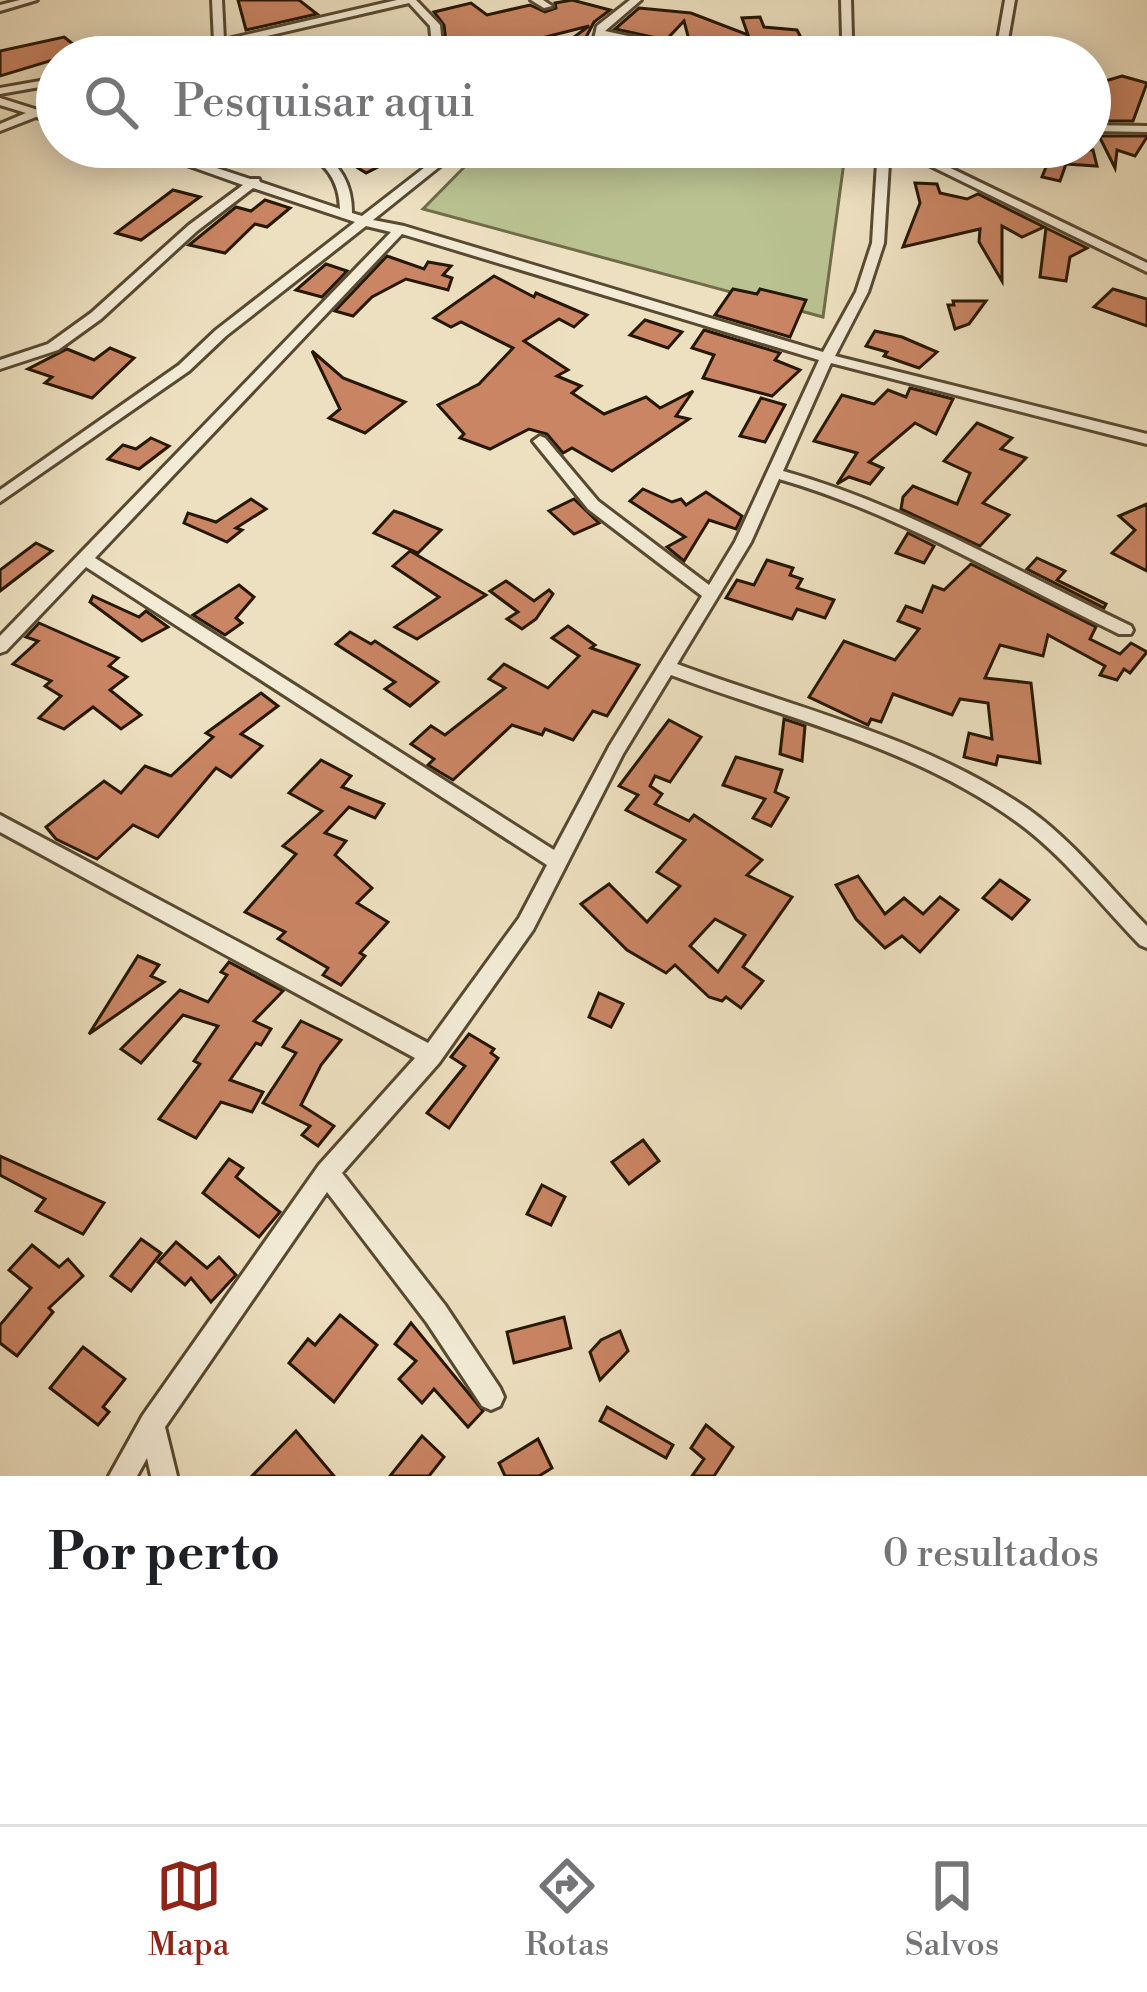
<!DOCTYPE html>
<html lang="pt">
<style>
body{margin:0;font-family:"Libre Bodoni",serif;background:#f6f6f6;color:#202124}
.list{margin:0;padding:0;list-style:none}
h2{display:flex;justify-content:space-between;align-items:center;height:156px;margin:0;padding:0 48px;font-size:51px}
h2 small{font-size:39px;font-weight:400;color:#757577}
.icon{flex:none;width:66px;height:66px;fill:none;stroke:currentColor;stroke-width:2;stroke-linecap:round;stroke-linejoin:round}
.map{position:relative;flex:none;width:1147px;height:1476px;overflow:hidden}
.search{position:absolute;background:#fff;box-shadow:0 6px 30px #0003;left:36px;right:36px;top:36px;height:132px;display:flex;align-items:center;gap:30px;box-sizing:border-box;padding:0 42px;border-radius:66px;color:#757577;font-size:45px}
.sheet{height:348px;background:#fff}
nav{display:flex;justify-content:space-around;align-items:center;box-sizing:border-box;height:168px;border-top:3px solid #e0e0e0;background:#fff;font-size:33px;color:#757577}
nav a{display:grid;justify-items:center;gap:6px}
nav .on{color:#8f2418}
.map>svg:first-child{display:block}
</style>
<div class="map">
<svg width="1147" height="1476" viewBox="0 0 1147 1476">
<rect width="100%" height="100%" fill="#ede0c0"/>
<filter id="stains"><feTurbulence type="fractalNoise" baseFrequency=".00167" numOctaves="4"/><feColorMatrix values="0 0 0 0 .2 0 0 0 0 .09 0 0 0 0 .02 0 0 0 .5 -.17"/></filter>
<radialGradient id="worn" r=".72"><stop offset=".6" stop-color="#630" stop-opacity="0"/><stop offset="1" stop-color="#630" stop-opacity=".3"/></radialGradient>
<path fill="#bac291" stroke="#706c49" stroke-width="3" d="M484 147H846L823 317 423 209Z"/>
<g fill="#ca8564" stroke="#261701" stroke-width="3" fill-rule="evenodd">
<path d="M238 0H299L317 14 246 30Z"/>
<path d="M572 0 610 10 594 22 583 43 570 40 589 26 478 54 462 55 446 42 444 25 434 12 471 3 487 15 530 5 545 12 556 8 555 3Z"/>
<path d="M639 8 691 13 748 35 742 18 760 17 764 27 797 30 811 57H728L704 48 709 39 689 40 684 21 666 40 615 29Z"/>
<path d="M64 37 73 44V54L0 76V51Z"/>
<path d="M1122 76 1147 83 1133 121H1092L1095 84Z"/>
<path d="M1099 136H1147V137L1135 156 1117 150 1115 168Z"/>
<path d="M325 147H424L434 153 419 166 390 161 366 173Z"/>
<path d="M1041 148 1093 150 1097 166 1066 164 1060 181 1042 177 1046 167 1040 163Z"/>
<path d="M915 183 937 184 940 193 967 199 978 194 1044 227 1022 237 1002 226V281L979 242 980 229 903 247 920 203Z"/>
<path d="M173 190 200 197 141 240 116 233Z"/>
<path d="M265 200 290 208 267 227 255 224 225 253 189 245 236 207 251 211Z"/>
<path d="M1046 228 1087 248 1070 257 1066 281 1040 277Z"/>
<path d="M387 256 424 269 428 262 451 266 443 275 452 278 448 290 406 279 372 297 353 316 335 311Z"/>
<path d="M326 264 347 271 322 297 296 290Z"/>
<path d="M494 276 534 297 536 293 587 315 574 327 559 319 524 341 568 370 557 376 581 386 572 393 604 414 646 397 660 408 693 391 676 416 689 419 612 471 572 448 563 453 547 434 529 429 490 449 460 438 464 434 438 405 479 384 513 348 461 322 451 327 434 318Z"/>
<path d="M733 289 757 294 760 289 806 300 790 337 715 315Z"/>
<path d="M1113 289 1147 299V326L1094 307Z"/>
<path d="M953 301H986L969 324 955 329 948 305H954Z"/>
<path d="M645 320 682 332 668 348 630 335Z"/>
<path d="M704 330 780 353 775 360 800 370 772 396 703 378 714 355 692 348Z"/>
<path d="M875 331 902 337 937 352 919 368 884 356 887 352 866 346Z"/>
<path d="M110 348 134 358 92 398 45 383 52 377 28 369 67 349 94 360Z"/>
<path d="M312 351 343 378 405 402 365 433 329 418 340 409Z"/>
<path d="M910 388 953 399 936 434 915 423 869 462 883 468 870 484 849 477 837 484 857 453 814 441 842 395 874 404 888 390 906 397Z"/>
<path d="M761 398 785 405 765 442 740 436Z"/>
<path d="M977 423 1012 438 1001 449 1026 458 983 503 1009 515 980 546 901 509 903 497 913 486 957 504 970 473 944 461Z"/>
<path d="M151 438 169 446 139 469 108 459 123 445 136 449Z"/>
<path d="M643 489 672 502 681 499 686 505 706 492 742 516 736 529 709 520 684 561 667 547 685 537 630 501Z"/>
<path d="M251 499 266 509 236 528 242 530 227 542 184 523 188 513 216 522Z"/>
<path d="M574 499 599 523 574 534 549 511Z"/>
<path d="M1147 504V571L1112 553 1135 530 1119 516Z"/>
<path d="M394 511 403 514 441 530 418 553 374 533Z"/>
<path d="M908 533 934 546 924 563 896 553Z"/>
<path d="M36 543 52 551 0 591V570Z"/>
<path d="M410 551 486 595 417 639 395 627 439 597 393 566Z"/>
<path d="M1037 558 1065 571 1057 580 1106 604 1104 608 1027 569Z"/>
<path d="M767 560 793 568 790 575 802 579 797 588 834 600 825 618 797 609 792 619 726 598 737 580 754 585Z"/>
<path d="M971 564 1096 627 1090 639 1120 654 1131 643 1147 652 1130 673 1124 669 1117 680 1100 675 1105 666 1048 635 1043 656 1000 645 985 678 1031 683 1040 763 998 756 996 765 964 757 969 733 992 739 988 703 960 699 952 715 893 694 881 722 871 719 868 725 809 697 844 641 895 660 919 629 898 621 906 606 922 612 933 586 944 590Z"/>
<path d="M506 581 534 601 549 590 553 594 536 619 522 629 507 619 518 612 490 591Z"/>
<path d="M239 585 254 597 236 618 242 623 225 635 193 615Z"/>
<path d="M93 596 139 617 146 611 168 627 142 641 90 602Z"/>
<path d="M39 623 118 658 109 666 127 677 110 690 141 715 121 729 93 707 64 729 39 718 61 696 45 686 51 681 13 664 38 641 26 637Z"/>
<path d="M568 626 595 645 591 648 639 665 607 716 593 711 573 740 545 729 542 735 512 725 453 780 428 765 434 759 411 744 431 726 445 735 505 688 489 679 504 664 548 688 579 656 552 638Z"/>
<path d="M350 632 371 644 375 641 438 682 410 706 385 689 395 682 336 644Z"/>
<path d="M261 693 278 706 241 734 262 746 231 777 216 768 158 837 133 825 97 859 56 839 46 827 104 781 121 793 145 766 171 776 213 737 206 733Z"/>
<path d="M784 719 805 726 802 761 780 754Z"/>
<path d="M669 720 701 737 670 782 655 776 650 786 662 794 655 804 689 821 694 815 762 860 747 875 792 897 743 967 763 981 741 1008 726 997 722 1001 709 997 675 965 666 973 627 950 581 904 609 884 647 922 680 886 657 872 685 840 626 810 638 795 619 786ZM715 919 745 935 718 972 690 946Z"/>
<path d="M736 757 782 770 775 792 788 798 771 826 753 818 765 799 723 785Z"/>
<path d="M321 760 351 776 342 787 384 804 375 818 349 807 325 833 346 841 335 855 372 888 357 903 388 922 360 953 365 956 341 985 323 975 328 968 278 939 285 932 245 912 296 854 283 846 322 811 289 793Z"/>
<path d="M858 876 885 914 904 898 923 914 940 897 958 910 920 952 902 936 885 948 856 919 836 885Z"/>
<path d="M1000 880 1029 900 1012 919 983 898Z"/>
<path d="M138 956 159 965 151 976 164 982 89 1034Z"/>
<path d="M229 962 283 991 254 1021 271 1029 261 1045 256 1043 230 1080 263 1092 252 1112 221 1102 196 1138 159 1119 200 1064 194 1061 218 1026 183 1015 141 1063 121 1049 180 990 208 1002 227 975 221 972Z"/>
<path d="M599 993 623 1004 611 1027 589 1017Z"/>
<path d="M301 1021 341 1040 321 1065 301 1105 334 1126 318 1146 302 1135 310 1126 263 1103 296 1053 283 1047Z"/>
<path d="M469 1034 494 1049 491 1053 498 1058 449 1128 427 1113 465 1066 451 1057Z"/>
<path d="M643 1140 659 1161 629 1184 612 1162Z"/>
<path d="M0 1156 104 1203 83 1234 36 1211 45 1199 0 1175Z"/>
<path d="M229 1159 243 1168 236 1177 280 1212 259 1237 203 1193Z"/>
<path d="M542 1185 565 1197 551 1225 527 1214Z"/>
<path d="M141 1239 161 1253 131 1291 111 1276Z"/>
<path d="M176 1242 207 1268 219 1257 236 1275 211 1302 191 1278 185 1285 158 1262Z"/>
<path d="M32 1245 59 1267 68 1259 83 1276 49 1308 53 1312 17 1356 0 1343V1325L31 1288 9 1270Z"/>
<path d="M340 1315 377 1345 334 1402 289 1363 308 1339 315 1345Z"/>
<path d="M564 1317 571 1348 514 1363 507 1332Z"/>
<path d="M411 1323 483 1411 468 1427 434 1389 422 1403 399 1379 416 1361 395 1344Z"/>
<path d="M620 1331 628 1351 600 1380 590 1352 601 1340Z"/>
<path d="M83 1347 125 1379 103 1407 109 1412 98 1425 50 1388Z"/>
<path d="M607 1407 673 1445 666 1458 600 1421Z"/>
<path d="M706 1425 733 1447 714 1476H692L704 1459 691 1448Z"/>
<path d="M296 1431 334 1476H252Z"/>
<path d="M422 1436 444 1457 429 1476H390Z"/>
<path d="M538 1439 552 1468 539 1476H505L499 1463Z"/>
</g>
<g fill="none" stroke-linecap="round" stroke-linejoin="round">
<g stroke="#584931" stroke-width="6">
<g id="minor">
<path d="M20 0H37L0 11V5Z"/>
<path d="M212 0H222L224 40 397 0H416L440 25 443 55H433L430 26 409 3 224 46V52L219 55 215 54 214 48 176 57H158L214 42Z"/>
<path d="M531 0H543L552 6 544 8Z"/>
<path d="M630 0H641L605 31 724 57H704L605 37 585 57H574L594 39 597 26Z"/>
<path d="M841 0H851L852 37 859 57H849L842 37Z"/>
<path d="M1005 0H1015L1005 57H995Z"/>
<path d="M57 78V84L0 94V88Z"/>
<path d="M0 98 57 116V123L36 117 0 131V124L26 113 0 105Z"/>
<path d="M1090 125 1147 126V132L1090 131Z"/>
<path d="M136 147H153L250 179H259L260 182 340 209C339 178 325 166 303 147H316C340 165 352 183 352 213L362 216 451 147H464L373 220 404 226 823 352 856 292 872 243 878 147H890L884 243 868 292 835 356 1147 434V444L831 363 783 471C907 506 1016 571 1131 626L1133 630 1131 634H1119C1007 580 900 514 779 479L751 542 677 664C795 708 923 737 1028 809 1073 841 1108 886 1147 926V948L1140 945C1100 904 1064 856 1017 822 914 747 787 719 671 675L623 754 533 930 439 1063 342 1173 445 1305 500 1388 504 1397 500 1406 491 1410 482 1406 427 1323 327 1192 165 1427 177 1476H151L147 1458 137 1476H109L143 1415 319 1165 415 1058 0 832V815L428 1043 519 918 547 865 86 567 6 651 0 653V636L391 232 366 226 226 336 189 371 0 502V490L179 365 216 330 355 222 253 188 197 231 101 319 58 350 0 369V360L48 344 91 313 189 225 243 185ZM402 234 819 360 735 542 709 585 598 501 545 438 540 436 533 441 588 509 702 596 610 745 554 850 95 558Z"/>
<path d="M892 147H907L1147 263V272Z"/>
</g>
</g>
<use href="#minor" fill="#f3ebd6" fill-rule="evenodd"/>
</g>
<rect width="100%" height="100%" filter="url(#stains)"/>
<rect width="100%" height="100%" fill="url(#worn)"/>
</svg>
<div class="search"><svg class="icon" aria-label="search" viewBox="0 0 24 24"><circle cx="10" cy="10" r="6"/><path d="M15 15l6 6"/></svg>Pesquisar aqui</div>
</div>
<section class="sheet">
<h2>Por perto<small>0 resultados</small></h2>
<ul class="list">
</ul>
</section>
<nav>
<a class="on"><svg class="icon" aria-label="map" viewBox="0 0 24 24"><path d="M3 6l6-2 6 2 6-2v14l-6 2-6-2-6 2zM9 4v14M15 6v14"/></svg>Mapa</a>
<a><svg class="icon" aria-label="directions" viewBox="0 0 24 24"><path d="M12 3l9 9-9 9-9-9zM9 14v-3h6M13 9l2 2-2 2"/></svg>Rotas</a>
<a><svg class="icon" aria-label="saved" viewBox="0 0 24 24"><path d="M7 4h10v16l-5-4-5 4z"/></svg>Salvos</a>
</nav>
